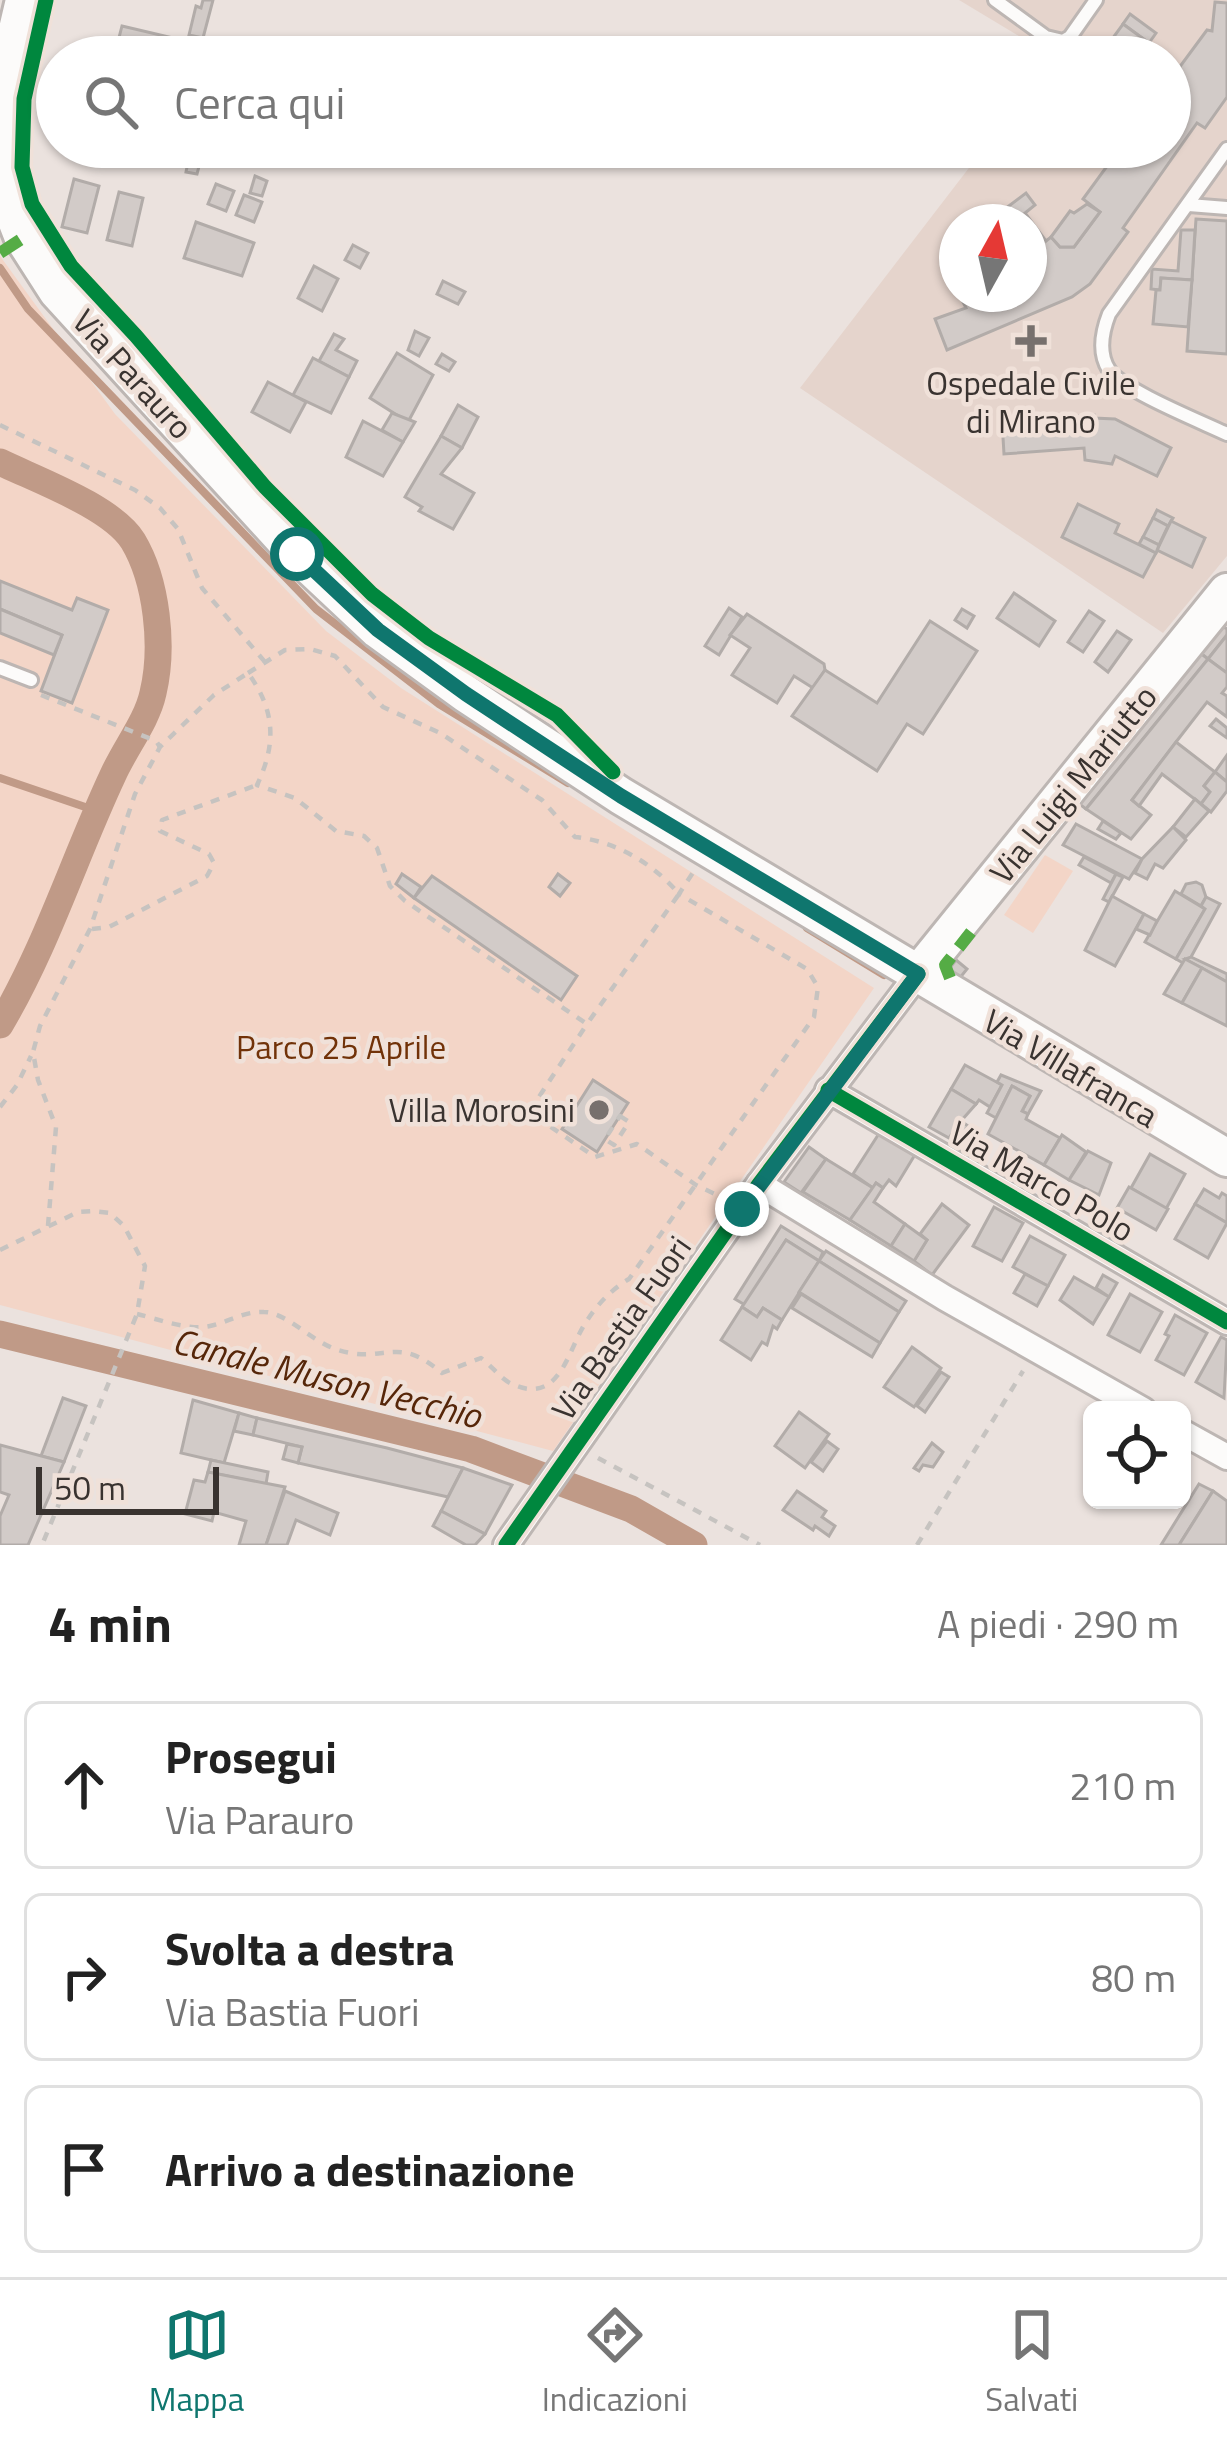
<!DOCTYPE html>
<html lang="it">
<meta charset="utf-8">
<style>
body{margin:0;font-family:"Titillium Web",sans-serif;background:#f6f6f6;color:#222}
.controls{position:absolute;right:36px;bottom:36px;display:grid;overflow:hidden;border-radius:18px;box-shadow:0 3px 9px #0004}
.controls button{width:108px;height:108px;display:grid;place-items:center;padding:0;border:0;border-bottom:3px solid #e0e0e0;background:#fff;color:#222;font:60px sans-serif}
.compass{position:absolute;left:939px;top:204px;width:108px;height:108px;border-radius:50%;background:#fff;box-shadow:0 3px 9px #0004;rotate:8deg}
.scale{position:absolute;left:36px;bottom:30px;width:183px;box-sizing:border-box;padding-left:12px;border:6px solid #393330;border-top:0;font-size:33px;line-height:42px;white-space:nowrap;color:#393330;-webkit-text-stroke:9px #f0e1d9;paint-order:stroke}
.stop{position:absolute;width:36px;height:36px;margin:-27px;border:9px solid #0f766e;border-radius:50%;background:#fff}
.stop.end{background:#0f766e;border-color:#fff;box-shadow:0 3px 12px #0008}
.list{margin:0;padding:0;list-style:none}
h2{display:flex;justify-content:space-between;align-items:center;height:156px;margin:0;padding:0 48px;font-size:51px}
h2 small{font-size:39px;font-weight:400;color:#767676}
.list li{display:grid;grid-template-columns:78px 1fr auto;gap:36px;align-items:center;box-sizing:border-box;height:168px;margin:0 24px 24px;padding:0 24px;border:3px solid #e0e0e0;border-radius:18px}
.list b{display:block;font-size:45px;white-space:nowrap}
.list p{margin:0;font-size:39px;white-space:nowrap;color:#767676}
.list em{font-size:39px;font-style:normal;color:#767676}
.icon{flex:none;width:66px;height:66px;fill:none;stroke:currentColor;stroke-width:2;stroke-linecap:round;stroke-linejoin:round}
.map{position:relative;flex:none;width:1227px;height:1545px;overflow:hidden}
.search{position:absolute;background:#fff;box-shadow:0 3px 9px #0004;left:36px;right:36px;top:36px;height:132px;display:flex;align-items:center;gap:30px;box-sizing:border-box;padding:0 42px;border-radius:66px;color:#767676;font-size:45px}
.sheet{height:732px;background:#fff}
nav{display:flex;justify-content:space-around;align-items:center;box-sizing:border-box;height:168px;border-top:3px solid #e0e0e0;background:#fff;font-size:33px;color:#767676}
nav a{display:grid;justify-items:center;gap:6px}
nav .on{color:#0f766e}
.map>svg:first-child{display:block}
</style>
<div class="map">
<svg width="1227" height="1545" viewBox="0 0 1227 1545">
<rect width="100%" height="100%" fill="#ebe2de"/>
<path fill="#e5d4cc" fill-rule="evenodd" d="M959 0H1227V556L1163 633 800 388 985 147H1170V57H1054ZM957 222H1029V294H957Z"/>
<g fill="#f3d5c7">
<path d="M0 256 115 414 326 631 401 688 874 988 553 1451 0 1305Z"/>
<path d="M1045 855 1073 871 1033 933 1004 915Z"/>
</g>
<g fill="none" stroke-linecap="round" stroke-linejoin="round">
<g stroke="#c09a87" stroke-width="8">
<path d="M0 268 28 309 316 609 439 704 568 783"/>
<path d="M0 778 97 811"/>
<path d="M807 928 884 975"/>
</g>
<g stroke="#c09a87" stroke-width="27">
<path d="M0 462C37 480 112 507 133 541 157 581 164 647 153 693 147 721 125 748 113 775 74 858 47 946 0 1025"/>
<path d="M0 1334 471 1449 631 1509 694 1545"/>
</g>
</g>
<g fill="#d2cbc8" stroke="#b2aca9" stroke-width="3">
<path d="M203 0H213L203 38 189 35 196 6 201 8Z"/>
<path d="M1215 2 1227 3V97L1205 128 1197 123 1123 228 1128 232 1090 284 1072 297 947 350 935 319 966 308 960 296 1029 294V280L1038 276 1029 263V222H998L994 217 1026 193 1035 205 1025 213 1046 241 1051 237 1060 247H1074L1100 212 1083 199 1121 147H1170V80L1207 30 1212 31Z"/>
<path d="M1130 14 1156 33 1149 43 1123 24Z"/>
<path d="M1123 24 1149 43 1139 57H1099Z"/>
<path d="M122 26 182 40 178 57H114Z"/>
<path d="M66 147H143L139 165Z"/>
<path d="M189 157 201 159 197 174 186 172Z"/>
<path d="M255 176 267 181 262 196 250 193Z"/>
<path d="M74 179 99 186 87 233 62 227Z"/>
<path d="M216 184 234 191 226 211 208 204Z"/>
<path d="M119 192 143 198 132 246 107 240Z"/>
<path d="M244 195 262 202 254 222 236 215Z"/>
<path d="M1087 204 1100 212 1074 247H1060L1051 237 1070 211 1074 213Z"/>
<path d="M1196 219 1227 221V354L1187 351Z"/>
<path d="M196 222 254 243 242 276 184 258Z"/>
<path d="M1181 230H1195L1192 280 1161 278 1160 290 1151 289 1152 269 1178 271Z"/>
<path d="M353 245 368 253 360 268 345 260Z"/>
<path d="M314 266 338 279 322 311 298 298Z"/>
<path d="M1161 278 1192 280 1188 327 1153 324 1156 290H1160Z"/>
<path d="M443 281 465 292 458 304 437 294Z"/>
<path d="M415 331 429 338 419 356 408 350Z"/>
<path d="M334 334 344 339 336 350 357 361 349 377 319 361Z"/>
<path d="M397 353 433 375 408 422 370 398Z"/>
<path d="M442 354 455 362 449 371 436 364Z"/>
<path d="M313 358 349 377 331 413 293 395Z"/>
<path d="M268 382 306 402 290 432 252 412Z"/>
<path d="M458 405 478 417 462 448 441 436Z"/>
<path d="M392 413 415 422 403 442 382 430Z"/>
<path d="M1094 415V418L1115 419 1171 448 1157 476 1115 456 1112 464 1085 460 1084 448 1004 454 1002 421Z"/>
<path d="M363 421 403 442 383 476 346 457Z"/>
<path d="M441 436 462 448 441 474 474 493 453 529 419 511 422 507 405 497Z"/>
<path d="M1078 504 1119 524 1115 533 1156 553 1143 577 1062 537Z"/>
<path d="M1157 510 1173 518 1168 526 1153 518Z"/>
<path d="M1153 518 1168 526 1159 545 1143 537Z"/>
<path d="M1171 521 1205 538 1192 567 1157 550Z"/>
<path d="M1143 537 1159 545 1156 553 1139 544Z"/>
<path d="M0 581 72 610 77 598 108 610 72 703 41 691 62 635 0 609Z"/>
<path d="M1014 593 1055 621 1039 646 997 618Z"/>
<path d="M729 608 742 617 719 655 705 646Z"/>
<path d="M0 609 62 635 54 655 0 633Z"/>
<path d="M962 609 974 616 967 628 955 620Z"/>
<path d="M1089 611 1104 621 1083 652 1068 642Z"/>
<path d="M747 614 824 664 825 670 813 688 794 676 777 703 732 675 750 648 730 635Z"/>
<path d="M930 621 977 651 923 734 907 724 877 771 792 716 825 670 877 703Z"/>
<path d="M1221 625 1227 629V635L1208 659 1199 652Z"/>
<path d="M1117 631 1131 640 1108 672 1095 662Z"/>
<path d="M1227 635V673L1208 659Z"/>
<path d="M1199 652 1208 659 1086 809 1078 803Z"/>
<path d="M1208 659 1227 673V687L1222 693 1227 696V717L1207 702 1176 742 1132 800 1151 815 1131 839 1086 809Z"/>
<path d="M1216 719 1227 728V738L1210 726Z"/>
<path d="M1176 742 1215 772 1204 786 1210 792 1201 804 1162 774 1139 806 1132 800Z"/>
<path d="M1227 755V782L1215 772Z"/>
<path d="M1215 772 1227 782V791L1211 812 1201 804 1210 792 1204 786Z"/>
<path d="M1195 799 1209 811 1186 837 1173 827Z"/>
<path d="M1103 821 1121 833 1116 839 1098 829Z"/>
<path d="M1076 824 1142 859 1129 879 1063 845Z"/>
<path d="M1173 827 1186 840 1163 868 1155 864 1147 879 1135 873 1142 859Z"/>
<path d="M1084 857 1116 874 1111 883 1079 865Z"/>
<path d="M402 874 421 887 414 898 396 884Z"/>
<path d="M558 874 570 883 560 896 549 887Z"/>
<path d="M1116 874 1123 877 1109 902 1103 899Z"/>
<path d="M432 876 577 976 561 1000 414 898Z"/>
<path d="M1196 882 1202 885 1206 897 1201 906 1181 894 1186 884Z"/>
<path d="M1175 891 1205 909 1176 959 1145 942Z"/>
<path d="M1112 896 1144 914 1115 966 1085 950Z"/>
<path d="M1206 897 1220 904 1191 957 1183 963 1176 959 1205 909 1201 906Z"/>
<path d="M1144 914 1157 921 1150 935 1136 929Z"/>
<path d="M1191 957 1227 974V982L1185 959Z"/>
<path d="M1185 959 1202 968 1182 1003 1164 994Z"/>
<path d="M956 960 967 969 959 979 948 970Z"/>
<path d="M1202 968 1227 982V1026L1182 1003Z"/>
<path d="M965 1065 1002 1085 990 1107 979 1100 976 1104 951 1089Z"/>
<path d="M1001 1075 1041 1091 1028 1114 1022 1111 1030 1096 1012 1086 996 1118 987 1113 1002 1085 997 1082Z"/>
<path d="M593 1080 628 1103 597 1152 562 1129Z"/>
<path d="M1012 1086 1030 1096 1022 1111 1028 1114 1026 1119 1060 1138 1044 1165 988 1134Z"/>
<path d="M951 1089 976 1104 961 1121 968 1126 962 1137 953 1132 949 1138 929 1127Z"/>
<path d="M880 1132 916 1153 896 1186 889 1180 883 1188 876 1183 873 1188 853 1174Z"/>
<path d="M1062 1135 1086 1152 1069 1180 1044 1165Z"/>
<path d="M809 1147 826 1159 801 1193 784 1182Z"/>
<path d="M1088 1151 1111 1163 1099 1195 1069 1180Z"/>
<path d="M1150 1154 1185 1174 1166 1209 1131 1188Z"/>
<path d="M826 1159 873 1188 850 1220 803 1192Z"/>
<path d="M876 1183 883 1188 874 1202 905 1224 891 1246 850 1220Z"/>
<path d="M1129 1187 1168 1209 1156 1230 1117 1208Z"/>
<path d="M1204 1189 1219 1198 1222 1193 1227 1196V1223L1195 1204Z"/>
<path d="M942 1204 969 1225 932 1275 914 1261 927 1240 920 1234Z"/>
<path d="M1195 1204 1227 1223 1208 1258 1175 1239Z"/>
<path d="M994 1207 1023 1223 1002 1261 973 1246Z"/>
<path d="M1113 1223 1129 1233 1121 1247 1105 1238Z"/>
<path d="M905 1224 927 1240 914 1261 891 1246Z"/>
<path d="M781 1226 823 1252 819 1261 786 1240 745 1305 735 1299Z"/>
<path d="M1030 1236 1065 1255 1048 1286 1013 1267Z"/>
<path d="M786 1240 819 1261 782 1320 763 1308 757 1317 742 1307Z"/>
<path d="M826 1251 906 1301 899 1312 819 1261Z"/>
<path d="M819 1261 899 1312 880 1343 799 1292Z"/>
<path d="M1025 1274 1048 1286 1037 1306 1014 1293Z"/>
<path d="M1103 1275 1117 1283 1109 1297 1096 1288Z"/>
<path d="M1074 1277 1109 1297 1093 1324 1060 1300Z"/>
<path d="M801 1294 880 1343 872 1357 792 1308Z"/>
<path d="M1130 1294 1162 1312 1140 1352 1108 1335Z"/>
<path d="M742 1307 757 1317 763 1308 782 1320 777 1329 773 1326 767 1345 762 1342 751 1360 721 1340Z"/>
<path d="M1175 1315 1207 1333 1184 1375 1156 1360 1169 1336 1165 1334Z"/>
<path d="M1221 1337 1227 1340 1224 1398 1196 1382Z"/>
<path d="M912 1347 941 1368 914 1407 884 1387Z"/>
<path d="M941 1372 949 1377 925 1412 917 1406Z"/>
<path d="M63 1398 86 1406 64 1462 41 1456Z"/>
<path d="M193 1400 239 1413 224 1463 181 1453Z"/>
<path d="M799 1412 829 1434 805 1468 775 1446Z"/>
<path d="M239 1413 257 1418 253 1435 234 1431Z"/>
<path d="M257 1418 387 1448 463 1468 448 1497 298 1463 302 1447 253 1435Z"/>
<path d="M827 1441 838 1449 823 1471 811 1462Z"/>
<path d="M932 1443 943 1452 933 1467 923 1465 919 1471 914 1468Z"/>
<path d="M287 1444 302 1447 298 1463 283 1459Z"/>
<path d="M0 1445 64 1462 28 1545H0V1516L9 1495 0 1492Z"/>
<path d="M211 1460 268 1472 266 1484 208 1472Z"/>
<path d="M463 1468 512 1485 485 1534 441 1511Z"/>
<path d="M208 1472 285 1487 266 1545H239L246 1521 214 1512 212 1521 185 1514 194 1480 205 1482Z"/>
<path d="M1199 1484 1213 1491 1179 1545H1161Z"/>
<path d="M285 1491 338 1513 330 1535 296 1520 287 1545H266Z"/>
<path d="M797 1491 826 1511 822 1517 835 1526 829 1536 815 1526 813 1530 783 1510Z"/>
<path d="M1213 1491 1227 1501V1545H1179Z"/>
<path d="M441 1511 485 1534 475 1545H466L433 1526Z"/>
</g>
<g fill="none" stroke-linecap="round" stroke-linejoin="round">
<g stroke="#bdb6b3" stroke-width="18">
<g id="lane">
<path d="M995 0 1046 37 1063 41 1070 37 1096 0"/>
<path d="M1227 149 1109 314C1102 332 1098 353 1109 370 1122 390 1202 422 1227 434"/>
<path d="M1189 205 1227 208"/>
<path d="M0 668 31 680"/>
</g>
</g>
<g stroke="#bdb6b3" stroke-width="30">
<g id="street">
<path d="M828 1090 1227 1322"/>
<path d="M759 1184 945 1298 1143 1410"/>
<path d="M1182 1432 1227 1457"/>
<path d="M506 1545 759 1184 918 974"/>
</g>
</g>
<g stroke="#bdb6b3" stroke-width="42">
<g id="secondary">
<path d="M24 0 6 77 2 124 7 197 23 238 57 291 297 554 378 630 466 694 621 796 1227 1158"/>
<path d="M918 974 1227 592"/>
</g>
</g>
<g stroke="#c6c3c0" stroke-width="4.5" stroke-dasharray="9 9" stroke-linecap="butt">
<path d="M0 425 135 490 160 508 178 529 202 588 265 662"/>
<path d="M248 673 285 650 310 649 335 656 383 707 440 733 542 800 575 837C615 841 653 863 679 894L587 1024"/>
<path d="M41 695 156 741 160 747"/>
<path d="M92 929 109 927 207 876 214 863 209 854 160 831 162 820 257 785"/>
<path d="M0 1107 17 1085 31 1056"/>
<path d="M620 1116 629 1122 614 1145 605 1139Z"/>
<path d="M48 1226 56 1127 38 1080 33 1052 40 1026 90 929 135 794 160 747 214 695 248 673C275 710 277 743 257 785L295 798 336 831 364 836 377 848 390 886 405 901 587 1024 529 1112 595 1157 637 1144 696 1185 721 1197"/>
<path d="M0 1250 78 1212 94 1211 110 1213 124 1226 145 1266 137 1314 42 1545"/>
<path d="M137 1314C158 1319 188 1331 210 1326 229 1322 244 1311 264 1312 286 1312 312 1342 338 1350 387 1365 395 1333 442 1373L481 1358C491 1365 500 1378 510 1383 558 1407 567 1354 583 1327 595 1307 609 1291 629 1279L814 1017 818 987 807 969 679 894 694 871"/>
<path d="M598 1458 760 1545"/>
<path d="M917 1545 1023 1371"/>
</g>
<use href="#lane" stroke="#fcfbfa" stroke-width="12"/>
<use href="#street" stroke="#fcfbfa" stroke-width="24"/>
<use href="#secondary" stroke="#fcfbfa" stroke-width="36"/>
<g stroke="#55ac45" stroke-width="12" stroke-dasharray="24 12" stroke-linecap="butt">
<path d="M0 253 23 238"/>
<path d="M950 978 945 965 971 932"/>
</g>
<g stroke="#f0e1d9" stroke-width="22">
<g id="cycleway">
<path d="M46 0 24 99 22 167 32 204 71 266 136 336 265 487 372 594 429 638 557 715 613 772"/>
<path d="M828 1090 1227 1322"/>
<path d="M506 1545 759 1184 918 974"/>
</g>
</g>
<use href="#cycleway" stroke="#00873e" stroke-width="15"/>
</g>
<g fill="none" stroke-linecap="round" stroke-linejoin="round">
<path stroke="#0f766e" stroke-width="15" d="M297 554 378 630 466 694 621 796 918 974 742 1209"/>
</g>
<g fill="#77706d" stroke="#f0e1d9" stroke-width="4.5">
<path d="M1025 323h12v12h12v12h-12v12h-12v-12h-12v-12h12z"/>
<circle cx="599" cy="1110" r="12"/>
</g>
<g text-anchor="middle" stroke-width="9" stroke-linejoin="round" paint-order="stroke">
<g font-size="33" fill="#393330" stroke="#f0e1d9">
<text transform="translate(133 374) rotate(48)" y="12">Via Parauro</text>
<text transform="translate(1073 784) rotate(-51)" y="12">Via Luigi Mariutto</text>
<text transform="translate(1071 1068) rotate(31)" y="12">Via Villafranca</text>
<text transform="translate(1042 1181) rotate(30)" y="12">Via Marco Polo</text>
<text transform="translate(621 1328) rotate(-55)" y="12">Via Bastia Fuori</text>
</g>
<g font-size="33" fill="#393330" stroke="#f0e1d9">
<text x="1031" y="395">Ospedale Civile<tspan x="1031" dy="38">di Mirano</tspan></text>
<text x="575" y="1122" text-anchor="end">Villa Morosini</text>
</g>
<g font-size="33" fill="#713208" stroke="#f0e1d9">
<text x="341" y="1059">Parco 25 Aprile</text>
</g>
<g font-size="36" font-style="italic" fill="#562609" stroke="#f0e1d9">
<text transform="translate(327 1378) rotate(14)" y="13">Canale Muson Vecchio</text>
</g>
</g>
</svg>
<div class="controls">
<button><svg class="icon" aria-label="locate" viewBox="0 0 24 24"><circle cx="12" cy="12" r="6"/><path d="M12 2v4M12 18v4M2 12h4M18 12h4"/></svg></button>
</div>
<svg class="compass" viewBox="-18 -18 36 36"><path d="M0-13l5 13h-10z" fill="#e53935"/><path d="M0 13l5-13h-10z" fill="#767676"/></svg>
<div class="scale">50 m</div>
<div class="stop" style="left:297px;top:554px"></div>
<div class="stop end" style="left:742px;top:1209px"></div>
<div class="search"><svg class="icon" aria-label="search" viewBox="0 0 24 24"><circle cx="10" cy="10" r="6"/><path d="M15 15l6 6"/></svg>Cerca qui</div>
</div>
<section class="sheet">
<h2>4 min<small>A piedi · 290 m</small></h2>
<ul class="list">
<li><svg class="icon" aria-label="ahead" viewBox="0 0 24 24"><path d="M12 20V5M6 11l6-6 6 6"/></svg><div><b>Prosegui</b><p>Via Parauro</p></div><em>210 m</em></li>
<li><svg class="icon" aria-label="right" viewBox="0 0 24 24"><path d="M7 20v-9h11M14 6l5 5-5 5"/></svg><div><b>Svolta a destra</b><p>Via Bastia Fuori</p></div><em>80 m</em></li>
<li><svg class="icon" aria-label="arrive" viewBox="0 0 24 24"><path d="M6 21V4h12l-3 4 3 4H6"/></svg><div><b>Arrivo a destinazione</b></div></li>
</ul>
</section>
<nav>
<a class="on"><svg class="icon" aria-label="map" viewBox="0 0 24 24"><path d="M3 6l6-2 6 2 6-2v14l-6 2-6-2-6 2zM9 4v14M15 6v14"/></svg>Mappa</a>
<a><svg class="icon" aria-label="directions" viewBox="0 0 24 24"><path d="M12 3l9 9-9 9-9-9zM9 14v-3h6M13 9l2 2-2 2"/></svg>Indicazioni</a>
<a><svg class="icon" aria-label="saved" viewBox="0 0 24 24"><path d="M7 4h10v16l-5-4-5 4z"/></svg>Salvati</a>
</nav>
